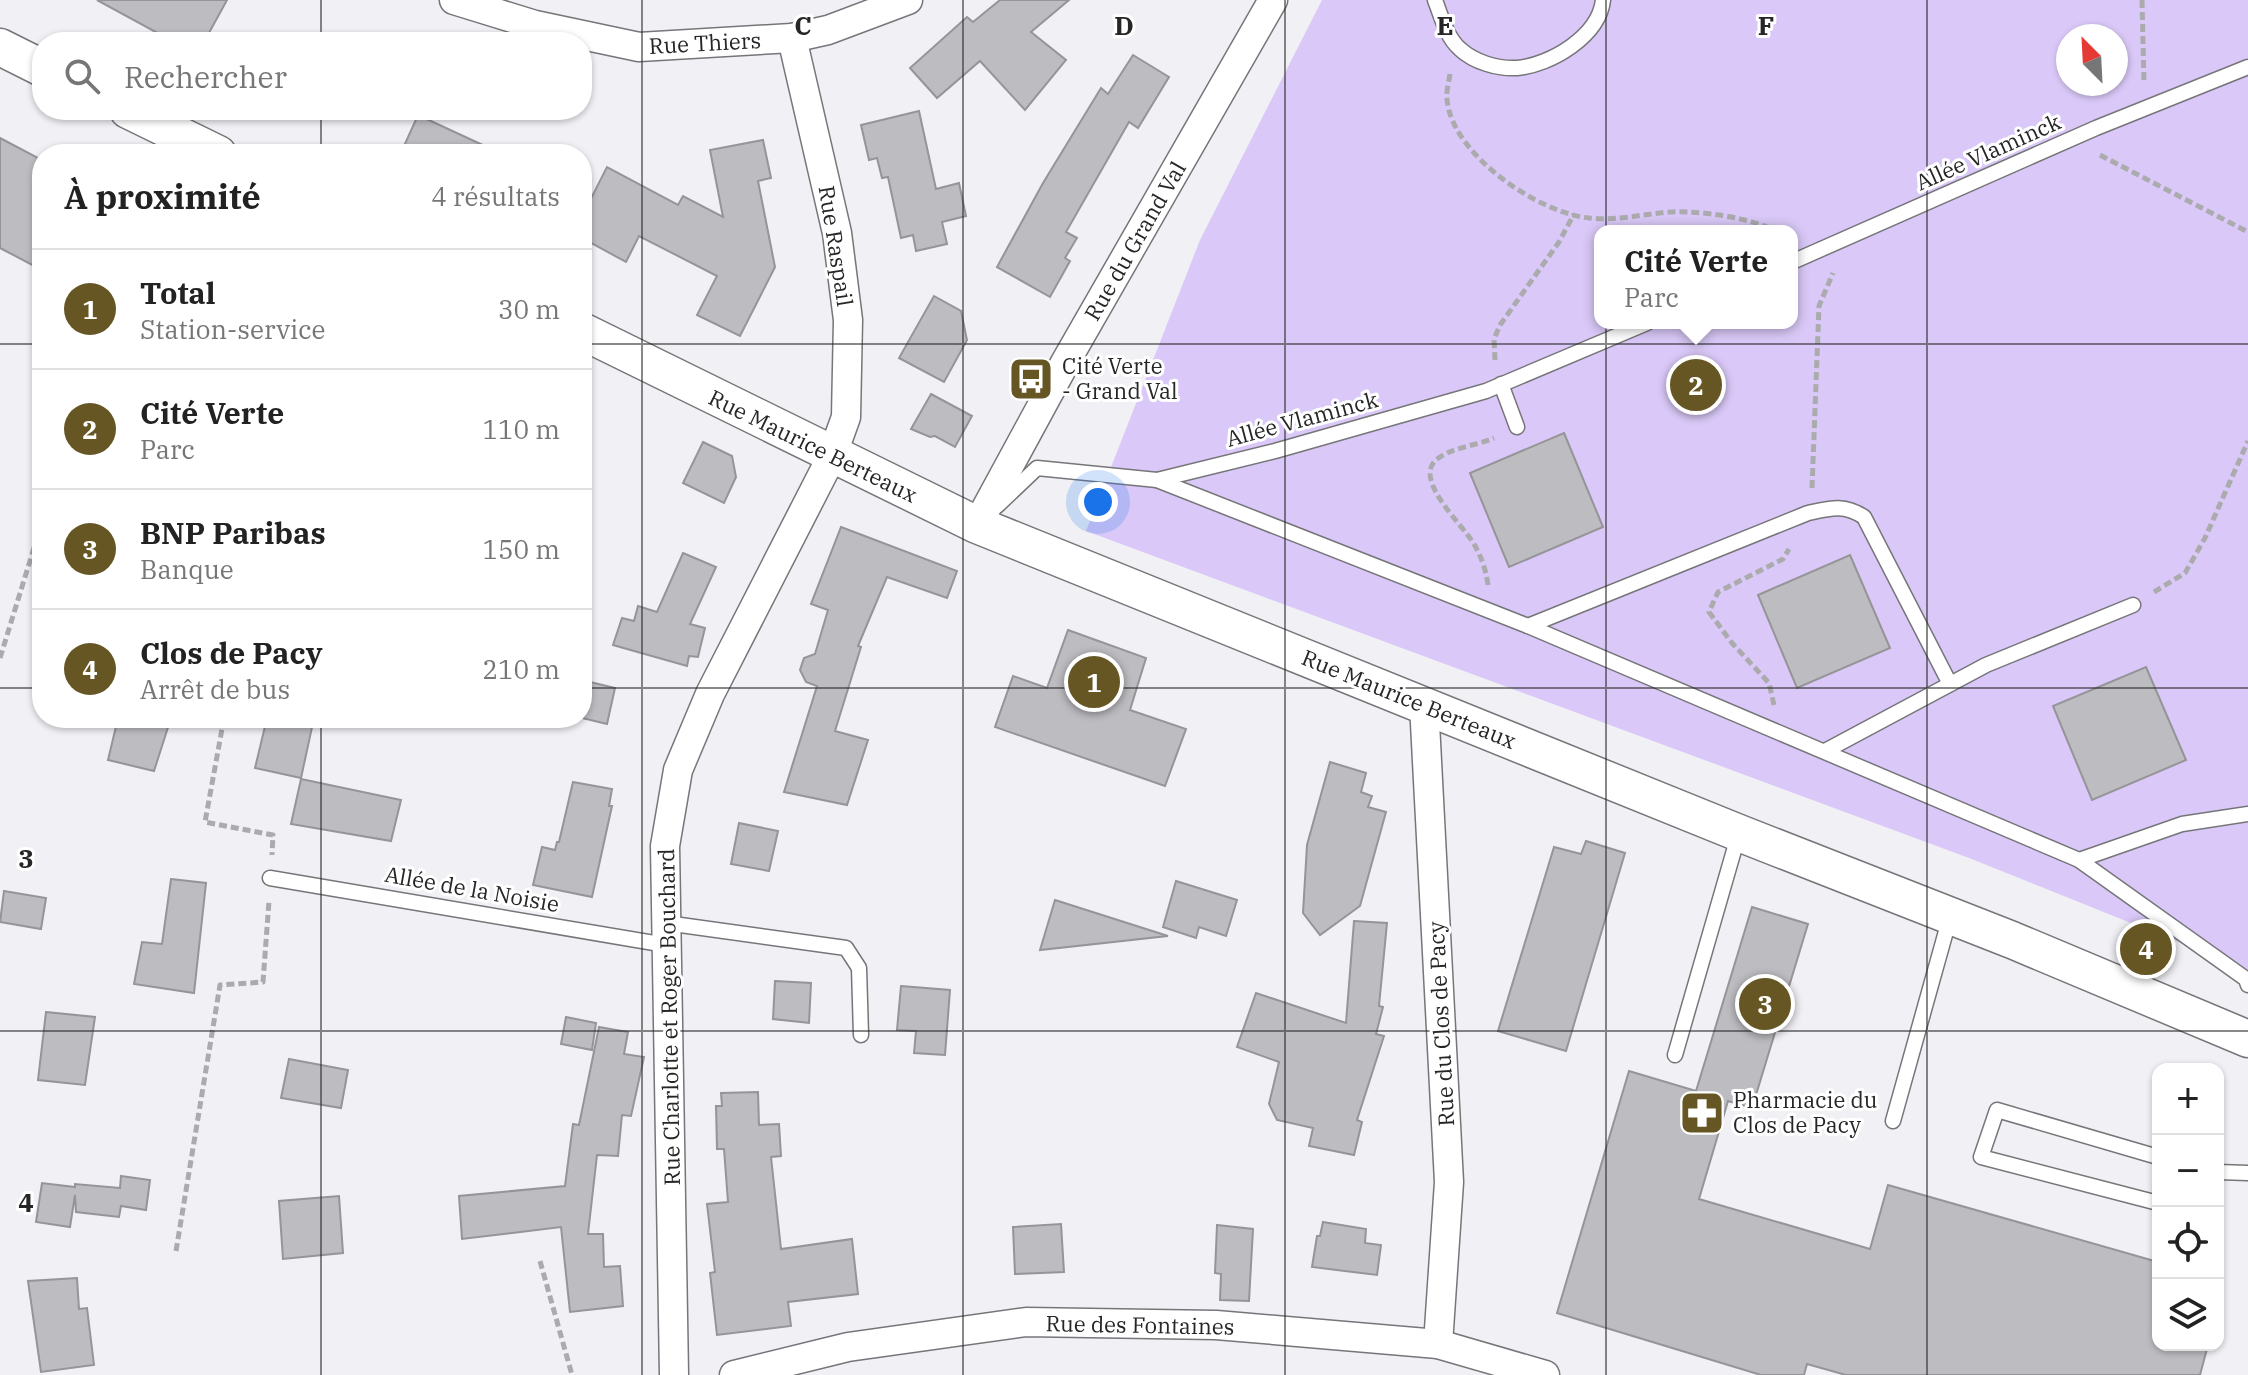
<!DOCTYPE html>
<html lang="fr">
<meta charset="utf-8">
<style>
body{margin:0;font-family:"IBM Plex Serif",serif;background:#f6f6f6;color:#222}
.controls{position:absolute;right:24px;bottom:24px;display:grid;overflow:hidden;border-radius:16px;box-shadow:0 2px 6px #0004}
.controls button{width:72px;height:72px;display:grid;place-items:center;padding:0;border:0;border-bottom:2px solid #e0e0e0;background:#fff;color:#222;font:40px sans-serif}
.compass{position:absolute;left:2056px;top:24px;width:72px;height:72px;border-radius:50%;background:#fff;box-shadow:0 2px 6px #0004;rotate:336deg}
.you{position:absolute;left:1098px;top:502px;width:28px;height:28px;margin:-20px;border:6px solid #fff;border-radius:50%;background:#1a73e8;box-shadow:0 0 0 12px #1a73e833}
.badge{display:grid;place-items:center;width:52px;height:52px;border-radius:50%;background:#665624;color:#fff;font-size:26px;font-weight:700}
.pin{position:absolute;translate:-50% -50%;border:4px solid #fff;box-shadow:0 2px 8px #0006}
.popup{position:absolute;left:1594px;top:225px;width:204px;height:104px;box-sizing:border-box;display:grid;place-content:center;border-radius:16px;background:#fff;filter:drop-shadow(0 2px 6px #0005);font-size:26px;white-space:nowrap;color:#767676}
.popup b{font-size:30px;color:#222}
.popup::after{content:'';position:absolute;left:50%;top:100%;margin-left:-16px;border:16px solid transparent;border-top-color:#fff}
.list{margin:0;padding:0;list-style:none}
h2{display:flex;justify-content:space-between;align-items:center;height:104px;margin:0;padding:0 32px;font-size:34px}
h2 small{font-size:26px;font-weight:400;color:#767676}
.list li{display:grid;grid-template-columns:52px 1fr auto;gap:24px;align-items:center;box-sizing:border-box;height:120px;padding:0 32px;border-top:2px solid #e0e0e0}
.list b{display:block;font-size:30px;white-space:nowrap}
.list p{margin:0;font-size:26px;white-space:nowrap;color:#767676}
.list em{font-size:26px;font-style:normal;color:#767676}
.icon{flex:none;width:44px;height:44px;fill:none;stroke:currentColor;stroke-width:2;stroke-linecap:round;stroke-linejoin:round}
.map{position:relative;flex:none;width:2248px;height:1375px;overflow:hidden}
.search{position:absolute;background:#fff;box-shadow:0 2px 6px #0004;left:32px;top:32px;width:560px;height:88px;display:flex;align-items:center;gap:20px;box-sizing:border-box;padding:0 28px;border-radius:32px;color:#767676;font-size:30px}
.panel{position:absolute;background:#fff;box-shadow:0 2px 6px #0004;left:32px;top:144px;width:560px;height:584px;border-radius:32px}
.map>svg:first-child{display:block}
</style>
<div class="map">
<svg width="2248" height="1375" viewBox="0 0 2248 1375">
<rect width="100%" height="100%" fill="#f1f0f4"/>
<path fill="#dac9f8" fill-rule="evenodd" d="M1322 0H2248V970L1969 858 1086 531 1200 240ZM2068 36H2116V84H2068ZM1600 231H1792V323H1600Z"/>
<g fill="#bdbcc0" stroke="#959498" stroke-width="2">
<path d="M97 0H227L204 42H174Z"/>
<path d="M1000 0H1069L1031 32 1066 60 1025 110 980 61 937 98 910 68 967 17 973 22Z"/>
<path d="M1133 55 1169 77 1138 128 1129 122 1066 232 1077 238 1065 258 1070 261 1050 297 997 267 1043 183 1101 88 1108 94Z"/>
<path d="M919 111 936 189 959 183 966 216 942 222 947 244 916 251 913 235 901 238 888 177 882 178 877 158 869 160 861 125Z"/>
<path d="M418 115 502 154H422L404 146Z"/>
<path d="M0 138 42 160V270L0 248Z"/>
<path d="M763 140 771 178 758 181 775 267 740 336 697 315 717 276 639 236 626 262 582 238V216L607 167 678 205 683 196 723 217 710 150Z"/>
<path d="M934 296 961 311 967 340 944 382 899 358Z"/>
<path d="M931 394 972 416 955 447 935 436 930 437 911 429Z"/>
<path d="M1564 433 1603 527 1509 567 1470 473Z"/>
<path d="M703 442 732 456 736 477 724 503 683 483Z"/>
<path d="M841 527 957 571 947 598 887 577 858 646 861 647 835 731 868 740 847 805 784 792 817 686 806 682 800 670 804 658 815 654 828 610 811 604Z"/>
<path d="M683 553 716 567 690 624 705 628 698 657 689 656 687 666 613 645 622 618 634 621 638 606 657 612Z"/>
<path d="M1850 555 1890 648 1797 688 1758 595Z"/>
<path d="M1068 630 1146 658 1130 710 1186 729 1165 786 995 727 1013 676 1047 688Z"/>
<path d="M2146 667 2186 760 2092 800 2053 706Z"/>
<path d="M582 680 615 688 607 724 582 718Z"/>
<path d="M118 718H171L154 771 108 760Z"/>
<path d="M267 718H314L301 778 255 768Z"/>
<path d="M1330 762 1366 773 1361 792 1372 796 1368 807 1386 812 1360 906 1320 935 1303 913 1307 845Z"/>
<path d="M301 779 401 800 391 841 291 824Z"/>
<path d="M573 782 612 789 609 806H612L592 897 533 885 542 847 555 850 557 842H559Z"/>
<path d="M739 823 778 831 769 871 731 864Z"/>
<path d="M1586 841 1625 853 1566 1051 1498 1031 1554 847 1581 854Z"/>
<path d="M171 879 206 883 194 993 134 984 142 942 162 944Z"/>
<path d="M1176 881 1237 900 1226 936 1199 927 1196 938 1163 927Z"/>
<path d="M4 891 46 898 41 929 0 922Z"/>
<path d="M1055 900 1168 936 1040 950Z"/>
<path d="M1752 907 1808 924 1752 1108 1728 1101 1699 1199 1870 1249 1888 1185 2158 1262V1345H2208L2200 1375H1846L1807 1364 1804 1375H1761L1557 1313 1629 1071 1696 1091Z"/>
<path d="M1354 921 1387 923 1379 1006 1383 1007 1376 1034 1384 1036 1357 1120 1362 1122 1354 1155 1309 1146 1313 1128 1277 1120 1269 1104 1279 1062 1237 1047 1256 993 1346 1023Z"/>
<path d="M775 981 811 983 809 1023 773 1019Z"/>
<path d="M901 986 950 990 945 1055 914 1053 916 1031 897 1030Z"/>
<path d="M46 1012 95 1017 85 1085 38 1080Z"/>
<path d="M566 1017 596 1023 592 1050 561 1044Z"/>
<path d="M599 1027 628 1032 624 1054 644 1057 631 1116 622 1115 618 1156 597 1155 588 1234H603L604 1267 620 1266 623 1306 570 1312 561 1227 462 1239 459 1196 565 1186 573 1124 579 1125Z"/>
<path d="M289 1059 348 1070 341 1108 281 1098Z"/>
<path d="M758 1092 759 1125 779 1124 781 1156 771 1157 781 1249 852 1239 858 1294 788 1302 791 1326 717 1335 710 1273 715 1272 707 1204 728 1202 724 1149H717L716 1106H722L721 1093Z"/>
<path d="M121 1176 150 1180 146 1210 121 1206 119 1217 76 1212 75 1195 70 1227 36 1222 42 1183 75 1187V1184L120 1188Z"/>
<path d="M339 1196 343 1253 283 1259 279 1201Z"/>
<path d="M1323 1222 1366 1229 1365 1243 1381 1245 1377 1275 1312 1267 1317 1236H1320Z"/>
<path d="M1061 1224 1064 1272 1015 1274 1013 1227Z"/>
<path d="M1217 1225 1253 1229 1249 1301 1220 1300 1221 1274 1215 1273Z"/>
<path d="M77 1278 79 1309 87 1308 94 1365 41 1372 28 1281Z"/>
</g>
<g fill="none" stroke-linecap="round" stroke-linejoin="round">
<g stroke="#767579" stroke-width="17">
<g id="service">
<path d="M1435 0C1441 16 1447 38 1460 49 1474 62 1497 69 1517 68 1551 65 1599 36 1603 0"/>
<path d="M1792 262 2096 128 2248 67"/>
<path d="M1501 384 1517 427"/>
<path d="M1157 480 1528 626 2079 860 2246 979 2248 985"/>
<path d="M997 506 1037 468 1157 480 1275 451 1486 391 1647 323"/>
<path d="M1528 626 1808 513C1831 508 1844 504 1864 517L1950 684"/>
<path d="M1825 751 1986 665 2133 605"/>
<path d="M2079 860 2182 824 2248 814"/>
<path d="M270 878 666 945"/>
<path d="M666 923 846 948 859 968 861 1035"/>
<path d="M1675 1055 1739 833"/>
<path d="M1893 1121 1950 917"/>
<path d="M2158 1157 1997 1110 1981 1157 2158 1203"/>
<path d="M2218 1172 2248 1173"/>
</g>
</g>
<g stroke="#767579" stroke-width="31">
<g id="minor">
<path d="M454 0 535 25 639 47 792 38 828 30 908 0"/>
<path d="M977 525 1066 361 1273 0"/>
<path d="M1424 704 1449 1182 1438 1344"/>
<path d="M674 1375 665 846 678 770 710 694 832 456 846 417 848 320 837 233 792 38"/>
<path d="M734 1375 848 1347 1026 1322 1216 1325 1438 1344 1545 1375"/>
</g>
</g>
<g stroke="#767579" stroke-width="39">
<g id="tertiary">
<path d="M0 47 42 68"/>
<path d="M128 110 218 154"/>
<path d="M582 331 977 525 1739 833 2012 940 2248 1039"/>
</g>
</g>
<g stroke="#ababae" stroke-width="5" stroke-dasharray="8 4" stroke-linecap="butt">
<path d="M2142 0 2144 84"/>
<path d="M1450 74C1449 82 1446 91 1447 99 1451 154 1538 213 1589 218 1622 222 1655 210 1687 212 1716 213 1751 219 1777 231"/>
<path d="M2100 155 2248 232"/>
<path d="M1495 360 1494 339 1500 325 1559 242 1574 214"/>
<path d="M1812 488 1819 306 1833 273"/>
<path d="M1488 585C1486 570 1481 556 1474 544 1463 525 1413 480 1436 460 1451 447 1476 446 1494 438"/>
<path d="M2154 592 2185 573 2205 538 2248 441"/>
<path d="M0 658 42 522"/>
<path d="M1774 705 1769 683 1732 643 1709 612 1718 592 1783 559 1789 549"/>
<path d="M224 718 205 822 273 835 272 855"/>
<path d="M176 1251 220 985 263 982 269 901"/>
<path d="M540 1261 572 1375"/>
</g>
<use href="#service" stroke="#fff" stroke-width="14"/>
<use href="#minor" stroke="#fff" stroke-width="28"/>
<use href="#tertiary" stroke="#fff" stroke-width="36"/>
</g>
<path fill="none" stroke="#262627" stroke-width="2" stroke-opacity="0.55" d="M321 0V42M642 0V1375M963 0V1375M1285 0V1375M1606 0V1375M1927 0V1375M321 110V154M0 344H42M582 344H2248M0 688H42M582 688H2248M321 718V1375M0 1031H2248"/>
<defs>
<g id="bus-square" transform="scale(2.3)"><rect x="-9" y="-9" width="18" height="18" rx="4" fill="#665624" stroke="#fff"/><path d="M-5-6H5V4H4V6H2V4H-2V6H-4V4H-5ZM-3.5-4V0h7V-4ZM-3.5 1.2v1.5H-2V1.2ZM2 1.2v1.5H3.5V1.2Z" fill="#fff"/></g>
<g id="pharmacy-square" transform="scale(2.3)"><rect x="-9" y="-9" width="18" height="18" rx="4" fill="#665624" stroke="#fff"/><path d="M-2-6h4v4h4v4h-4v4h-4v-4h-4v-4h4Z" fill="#fff"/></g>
</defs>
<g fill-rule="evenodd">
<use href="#bus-square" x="1031" y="379"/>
<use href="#pharmacy-square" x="1702" y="1113"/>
</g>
<g text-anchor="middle" stroke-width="6" stroke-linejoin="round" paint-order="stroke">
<g font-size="22" fill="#262627" stroke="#fff">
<text transform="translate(705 43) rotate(-3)" y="8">Rue Thiers</text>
<text transform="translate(1988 152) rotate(-24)" y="8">Allée Vlaminck</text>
<text transform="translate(1135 241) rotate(-60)" y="8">Rue du Grand Val</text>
<text transform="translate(836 246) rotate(81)" y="8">Rue Raspail</text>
<text transform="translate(1302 419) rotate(-15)" y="8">Allée Vlaminck</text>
<text transform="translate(813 446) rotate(26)" y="8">Rue Maurice Berteaux</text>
<text transform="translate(1409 699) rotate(22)" y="8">Rue Maurice Berteaux</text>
<text transform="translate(472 889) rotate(10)" y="8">Allée de la Noisie</text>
<text transform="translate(669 1017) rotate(-91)" y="8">Rue Charlotte et Roger Bouchard</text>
<text transform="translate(1441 1024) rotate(-93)" y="8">Rue du Clos de Pacy</text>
<text transform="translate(1140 1325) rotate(1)" y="8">Rue des Fontaines</text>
</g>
<g font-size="22" fill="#262627" stroke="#fff" text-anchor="start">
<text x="1062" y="374">Cité Verte<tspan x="1062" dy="25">- Grand Val</tspan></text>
<text x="1733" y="1108">Pharmacie du<tspan x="1733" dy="25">Clos de Pacy</tspan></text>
</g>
</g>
<g font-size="26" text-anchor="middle" font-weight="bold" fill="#262627" stroke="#fff" stroke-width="6" stroke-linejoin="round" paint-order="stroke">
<text x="803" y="35">C</text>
<text x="1124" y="35">D</text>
<text x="1445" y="35">E</text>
<text x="1766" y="35">F</text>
<text x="26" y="868">3</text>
<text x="26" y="1212">4</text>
</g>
</svg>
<div class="controls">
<button>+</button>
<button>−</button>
<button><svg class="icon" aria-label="locate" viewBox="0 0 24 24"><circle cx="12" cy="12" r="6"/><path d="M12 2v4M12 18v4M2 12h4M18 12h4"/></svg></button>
<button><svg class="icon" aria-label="layers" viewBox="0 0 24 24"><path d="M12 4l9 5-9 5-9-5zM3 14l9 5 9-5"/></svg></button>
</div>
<svg class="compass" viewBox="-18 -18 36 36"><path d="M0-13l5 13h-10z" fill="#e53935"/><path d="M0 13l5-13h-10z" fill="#767676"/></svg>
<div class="you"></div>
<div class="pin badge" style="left:1094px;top:682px">1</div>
<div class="pin badge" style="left:1696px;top:385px">2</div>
<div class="popup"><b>Cité Verte</b>Parc</div>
<div class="pin badge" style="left:1765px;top:1004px">3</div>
<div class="pin badge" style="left:2146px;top:949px">4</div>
<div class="search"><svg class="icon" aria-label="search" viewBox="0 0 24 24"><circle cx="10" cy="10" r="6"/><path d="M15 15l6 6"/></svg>Rechercher</div>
<section class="panel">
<h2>À proximité<small>4 résultats</small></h2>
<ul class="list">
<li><span class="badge">1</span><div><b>Total</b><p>Station-service</p></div><em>30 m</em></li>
<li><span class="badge">2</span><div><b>Cité Verte</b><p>Parc</p></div><em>110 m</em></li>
<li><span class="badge">3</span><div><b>BNP Paribas</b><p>Banque</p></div><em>150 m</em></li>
<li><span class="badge">4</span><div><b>Clos de Pacy</b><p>Arrêt de bus</p></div><em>210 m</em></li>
</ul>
</section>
</div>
